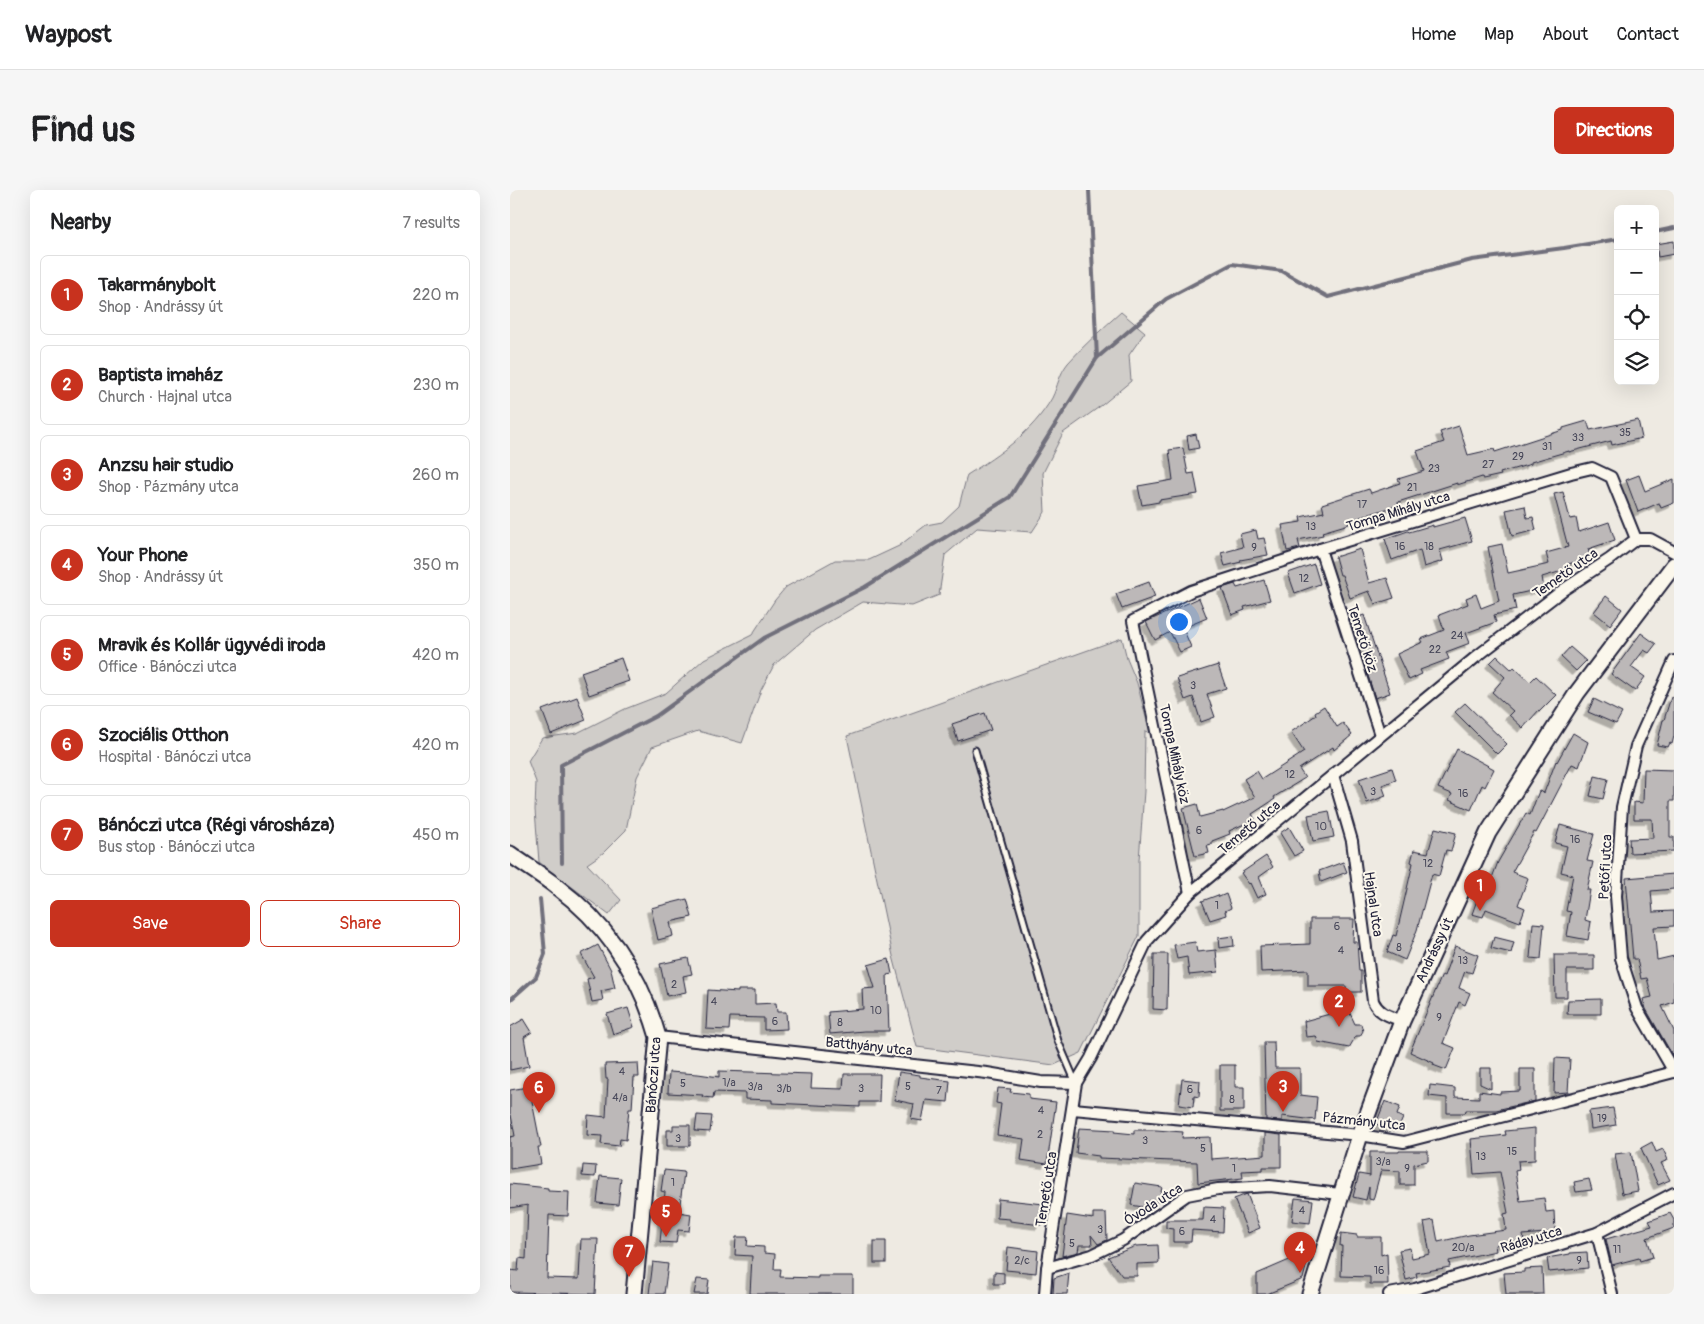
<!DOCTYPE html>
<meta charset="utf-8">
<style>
body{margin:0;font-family:Pangolin,sans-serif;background:#f6f6f6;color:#202124}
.controls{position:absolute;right:15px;top:15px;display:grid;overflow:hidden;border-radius:8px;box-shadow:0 5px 20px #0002}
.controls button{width:45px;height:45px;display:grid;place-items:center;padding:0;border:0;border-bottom:1px solid #e0e0e0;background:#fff;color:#202124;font:25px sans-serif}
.you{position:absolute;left:668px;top:431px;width:18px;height:18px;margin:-12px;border:4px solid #fff;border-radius:50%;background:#1a73e8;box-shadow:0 0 0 8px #1a73e833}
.badge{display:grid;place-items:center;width:32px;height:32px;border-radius:50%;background:#c8321e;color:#fff;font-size:16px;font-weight:700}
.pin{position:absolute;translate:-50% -41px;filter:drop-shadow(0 1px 2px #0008)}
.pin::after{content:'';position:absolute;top:26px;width:18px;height:15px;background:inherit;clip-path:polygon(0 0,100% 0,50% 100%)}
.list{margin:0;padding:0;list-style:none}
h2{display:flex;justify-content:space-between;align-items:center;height:65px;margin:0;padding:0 20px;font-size:21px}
h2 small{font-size:16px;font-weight:400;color:#757577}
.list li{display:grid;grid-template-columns:32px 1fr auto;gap:15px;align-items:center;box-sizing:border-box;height:80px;margin:0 10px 10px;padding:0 10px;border:1px solid #e0e0e0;border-radius:8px}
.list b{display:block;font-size:19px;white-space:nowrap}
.list p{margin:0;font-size:16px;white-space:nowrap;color:#757577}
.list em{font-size:16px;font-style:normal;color:#757577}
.actions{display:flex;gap:10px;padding:15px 20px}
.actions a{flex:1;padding:11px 0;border:1px solid #c8321e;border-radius:8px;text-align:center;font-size:18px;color:#c8321e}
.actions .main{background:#c8321e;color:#fff}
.icon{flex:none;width:28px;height:28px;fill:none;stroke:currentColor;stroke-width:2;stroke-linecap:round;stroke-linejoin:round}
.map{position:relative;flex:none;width:1164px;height:1104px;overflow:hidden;border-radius:8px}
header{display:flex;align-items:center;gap:30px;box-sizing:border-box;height:70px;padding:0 25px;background:#fff;border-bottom:1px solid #e0e0e0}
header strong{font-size:24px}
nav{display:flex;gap:28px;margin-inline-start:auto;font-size:18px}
.intro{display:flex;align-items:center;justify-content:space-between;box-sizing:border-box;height:120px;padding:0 30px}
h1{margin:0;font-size:35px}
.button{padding:12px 22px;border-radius:8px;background:#c8321e;color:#fff;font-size:18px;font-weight:700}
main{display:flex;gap:30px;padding:0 30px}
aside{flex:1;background:#fff;border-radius:8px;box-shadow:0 5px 20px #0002}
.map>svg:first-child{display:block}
</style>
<header>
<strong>Waypost</strong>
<nav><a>Home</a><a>Map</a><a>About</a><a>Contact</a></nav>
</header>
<div class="intro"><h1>Find us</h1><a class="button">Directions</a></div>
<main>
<aside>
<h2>Nearby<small>7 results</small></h2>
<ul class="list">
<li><span class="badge">1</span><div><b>Takarmánybolt</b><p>Shop · Andrássy út</p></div><em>220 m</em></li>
<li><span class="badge">2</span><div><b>Baptista imaház</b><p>Church · Hajnal utca</p></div><em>230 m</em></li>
<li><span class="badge">3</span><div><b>Anzsu hair studio</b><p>Shop · Pázmány utca</p></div><em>260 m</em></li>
<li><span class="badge">4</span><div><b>Your Phone</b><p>Shop · Andrássy út</p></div><em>350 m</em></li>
<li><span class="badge">5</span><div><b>Mravik és Kollár ügyvédi iroda</b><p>Office · Bánóczi utca</p></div><em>420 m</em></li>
<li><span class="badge">6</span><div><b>Szociális Otthon</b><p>Hospital · Bánóczi utca</p></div><em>420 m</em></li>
<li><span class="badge">7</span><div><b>Bánóczi utca (Régi városháza)</b><p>Bus stop · Bánóczi utca</p></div><em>450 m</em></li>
</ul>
<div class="actions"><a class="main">Save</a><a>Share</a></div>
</aside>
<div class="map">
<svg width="1164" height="1104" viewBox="0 0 1164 1104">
<defs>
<filter id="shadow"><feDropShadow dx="-4.5" dy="4.5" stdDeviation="0" flood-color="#0004"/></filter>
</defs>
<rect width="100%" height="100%" fill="#eeeae2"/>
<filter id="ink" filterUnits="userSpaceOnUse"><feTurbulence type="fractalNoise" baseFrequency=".02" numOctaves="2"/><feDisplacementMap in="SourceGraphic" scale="10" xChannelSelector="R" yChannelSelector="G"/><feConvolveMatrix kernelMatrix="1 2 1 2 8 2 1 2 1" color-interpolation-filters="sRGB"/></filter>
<g filter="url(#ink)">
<g fill="#d0cdc9" stroke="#797882">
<path d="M611 122 635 142 619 165 621 191 592 215 553 243 533 283 535 322 522 342 467 338 435 365 429 405 402 416 353 412 305 440 264 475 251 500 232 553 188 541 142 557 127 587 116 640 93 663 77 674 111 710 99 725 29 672 25 620 26 592 18 571 32 548 67 543 115 519 156 503 194 469 242 445 265 410 276 397 325 370H359L389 356 416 335 432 332 449 316 457 285C490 264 522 243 542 208 548 196 549 184 558 173 574 155 593 138 611 122Z"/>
<path d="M612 448 617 469 627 493 640 543 635 541 634 601 629 670V746L571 863 544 875 407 857 383 766 337 546Z"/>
</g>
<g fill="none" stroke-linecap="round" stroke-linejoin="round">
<g stroke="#716f7c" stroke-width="4">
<path d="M1145 42 1164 38"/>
<path d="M587 168 656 109 722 74 772 81 818 107 962 70 1054 58 1108 49"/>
<path d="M52 673 51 575 146 526 254 448 355 397 500 307 587 168 579 0"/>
<path d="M0 810 26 787 35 764 30 709"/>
</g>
</g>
<g fill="#bcb8b8" stroke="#22223b" filter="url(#shadow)">
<path d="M1164 51V64L1148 67 1146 54Z"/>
<path d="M1128 230 1132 248 1102 255 1101 251 1059 262V261L1021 272V274L990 283 991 285 973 289 972 287 947 295V293L888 312 889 315 838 331 839 334 812 342 813 345 788 350 790 358 777 361 772 335 791 332 790 327 814 322 812 314 859 299 861 303 890 293 888 289 914 281 907 261 934 252 930 242 949 236 958 265 984 259 985 262 1053 240V238L1077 231 1080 240Z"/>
<path d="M686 244 689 258 679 260 677 246Z"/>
<path d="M673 258 678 284 684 283 688 304 649 310V312L632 315 628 296 663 290 659 260Z"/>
<path d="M1129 285 1135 301 1164 289V313L1151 318 1149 313 1128 322 1116 290Z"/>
<path d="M1053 302 1060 329 1066 328 1069 342 1099 332 1105 350 1078 359 1081 368 1058 374 1059 379 1032 387 1034 398 1003 405 1006 420 984 425 986 432 956 443 960 453 936 462 939 469 910 480 912 484 899 490 887 464 913 452 911 449 934 440 929 425 958 414 956 408 966 404 971 418 989 411 978 357 992 354 998 383 1039 374 1036 363 1058 357 1044 304Z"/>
<path d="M1015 316 1017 328 1023 327 1026 340 1002 346 996 320Z"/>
<path d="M955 328 962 351 930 360 933 371 914 377 910 360 882 370 875 349 898 341 899 342 923 335V337Z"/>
<path d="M746 340 748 349 754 348 758 365 730 370 731 372 715 376 711 363 733 357 730 344Z"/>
<path d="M850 359 859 393 877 388 884 408 865 414 859 401 840 408 832 385H830L825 367Z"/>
<path d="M804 374 810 394 785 403 778 383Z"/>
<path d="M754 390 760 410 734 417 735 420 722 425 712 398 725 394 727 398Z"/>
<path d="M639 392 645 407 612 419 606 404Z"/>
<path d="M1096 406 1112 419 1100 435 1084 422Z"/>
<path d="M689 408 697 428 673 438 681 457 670 462 660 442 645 450 636 432Z"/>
<path d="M854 425 880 503 865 508 853 470 856 469 843 429Z"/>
<path d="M1131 443 1146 454 1139 463 1134 460 1121 477 1135 487 1125 501 1101 484Z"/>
<path d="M1060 457 1076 471 1066 481 1051 467Z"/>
<path d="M987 466 1002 480 1004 477 1020 492 1026 486 1046 505 1030 521 1029 520 1013 538 999 525 1003 521 982 502 995 487 980 473Z"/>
<path d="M111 468 119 491 79 505 71 482Z"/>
<path d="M708 475 716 498 697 504 705 527 691 532 683 507 675 510 667 488Z"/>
<path d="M67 507 76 530 41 544 32 520Z"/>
<path d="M1161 507H1164V546L1162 554 1160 553 1158 557 1147 555 1153 530H1154Z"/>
<path d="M1084 509 1112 523 1106 534 1078 522Z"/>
<path d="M955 513 997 554 987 564 945 522Z"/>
<path d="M814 516 827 537 833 533 842 545 824 560 823 557 789 579 795 588 764 607 765 609 742 624 745 629 719 641 720 644 702 651V654L697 655 699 663 685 666 673 618 687 614 690 627 713 621V622L745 607 734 589 747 581 752 589 794 562 781 542 806 525 805 522Z"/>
<path d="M475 523 481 540 448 551 442 534Z"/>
<path d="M1063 543 1078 552 1069 577 1062 574 1026 643 1024 642 1002 682 1018 688 1008 715 1015 718 1010 732 976 719 973 727 962 724 970 702 976 704 988 672 1016 623 1020 625 1029 601 1034 603 1046 571 1047 572Z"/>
<path d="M947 559 984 579 975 597 972 595 961 620 939 610 942 604 928 598Z"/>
<path d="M882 578 886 590 872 595 876 606 857 613 849 589Z"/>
<path d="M1134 579 1164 580V611H1160V647H1164V661L1120 663 1119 649 1143 648 1142 629H1124V612L1133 613Z"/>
<path d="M1085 586 1098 589 1093 609 1080 606Z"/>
<path d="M819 621 824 647 803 651 798 625Z"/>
<path d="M1050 635 1084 644 1077 671 1083 672 1077 700H1080L1075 730 1081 732 1078 750 1057 746 1061 722 1056 721 1063 685 1051 682 1057 656 1045 653Z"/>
<path d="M779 637 793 661 784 666 770 643Z"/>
<path d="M925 638 946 643 941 661 936 660 929 686 922 684 907 740 895 770 877 762 883 745 886 746 903 673 901 672 904 660 918 663Z"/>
<path d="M756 666 763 677 749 687 756 704 747 708 740 693 739 694 731 683Z"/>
<path d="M833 672 837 682 811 692 809 681Z"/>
<path d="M1164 684V699L1141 701 1143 722 1164 721V736L1144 737 1147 770 1164 766V812L1152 816 1164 841V868L1136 819 1133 809 1142 807 1137 788 1131 789 1127 769H1123L1116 688Z"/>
<path d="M716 704 721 718 715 721 716 725 700 730 692 711 708 705 709 707Z"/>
<path d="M177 709 182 727 160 732 163 746 148 750 141 718Z"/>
<path d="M800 729H844L843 752H847L849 781H851V802H837L836 796H798V780L751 782 750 756 800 754Z"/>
<path d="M1023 733 1034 734 1031 769 1020 768Z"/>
<path d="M723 746 724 756 709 758 708 748Z"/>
<path d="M984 747 1004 752 1001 763 981 758Z"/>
<path d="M685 752 687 762 706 760 708 782 679 785 677 767 667 769 664 755Z"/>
<path d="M88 755 101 780 105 798 91 801 93 810 82 812 77 789 84 787 71 764Z"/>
<path d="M945 756 968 765 962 783 955 781 949 798 960 803 955 815 949 812 933 853 945 858 936 880 923 875 924 873 900 862 932 785 934 786Z"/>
<path d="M644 764H658L657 820 643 819Z"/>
<path d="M1044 765H1084V780H1057V807H1045Z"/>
<path d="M178 768 182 784 173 786 176 802 157 806 150 774Z"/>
<path d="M379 769 382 784 377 785 379 841H354L320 844 318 822 353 819 352 799 365 798 358 775Z"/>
<path d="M198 800 228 802V800H245V814L266 813 267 822H276L277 839 254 840V828L220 827 219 840 196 839Z"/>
<path d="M1091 809V824H1057L1058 810Z"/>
<path d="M118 818 124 837 103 844 97 824Z"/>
<path d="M838 819 845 834H851L853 841 850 846H846L839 858 808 852 806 846 796 847 794 831Z"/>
<path d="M14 829 22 842 14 847 19 876 0 880V837Z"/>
<path d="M754 852H764L765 878H790V905L807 907 805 930 772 926V931L756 930Z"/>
<path d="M1045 868 1060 869 1058 902 1044 903Z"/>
<path d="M128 873 129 887H124L122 919H119L116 950 110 949 109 956 91 954 92 946 77 945 78 925 96 927 98 889H96L95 874Z"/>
<path d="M710 875H725V897H734V921H710Z"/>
<path d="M970 878H981V899L970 894Z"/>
<path d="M1010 879H1025V911L986 920H956L955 923H937V908L919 906 920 895 945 898V907L969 908V901L990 904V902L1010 901Z"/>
<path d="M209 881 302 884 301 898 333 899 334 884H370L369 912H350V917L262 913V910L235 909V903L204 902 203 908 192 907 193 905 158 903 159 882 188 884 209 887Z"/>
<path d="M389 882 410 885V887L440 891 438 912 416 910 412 931 401 929 404 914 385 910Z"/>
<path d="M672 889 690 891 689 907 684 906 683 917 669 915Z"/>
<path d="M24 896 26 910 22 911 31 957H28L31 974 0 979V947L5 946 1 925H0V900Z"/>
<path d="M488 898 501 899 500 902 519 904V909L546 912 537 974 511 970 514 949 487 945 491 914 486 913Z"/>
<path d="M875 911 890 917 887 925 893 928 889 937 883 935 881 939 866 934Z"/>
<path d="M1103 918 1106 935 1081 939 1079 921Z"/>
<path d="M187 925 202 926 200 942 185 941Z"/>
<path d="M163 935H180V956H157V940H163Z"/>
<path d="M569 938 605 940 604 942 624 944V940H646L673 942 672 948 700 947 701 969 755 965V943L771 945V977H753V980L732 981 733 988 688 993 687 972 589 968V966L566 963Z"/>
<path d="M1025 938V970L1008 971 1009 980 1005 981 1010 1011 1034 1008 1036 1022 1044 1021 1045 1042 1013 1045 1014 1051 985 1055 986 1061 939 1071 940 1077 906 1083 907 1087 896 1090 889 1060 900 1058 902 1068 920 1064 914 1032 924 1030 928 1052 959 1045 996 1040 994 1024 998 1023 990 982 964 984 961 949 996 945 995 941Z"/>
<path d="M1142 952 1146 962 1153 959 1158 970 1151 973 1160 990 1148 995 1131 958Z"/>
<path d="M889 961H918V971L904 974V995H890V981L871 980 863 1010 859 1009V997L856 1010 843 1007 849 984 860 986V962H889Z"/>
<path d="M1121 962 1128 1001 1112 1004 1105 964Z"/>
<path d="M73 975 86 976 85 987 72 986Z"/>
<path d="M154 980 174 982 169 1022 181 1024 179 1041 168 1040 166 1053 150 1052 155 1002 151 1001Z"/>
<path d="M90 986 111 988 108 1015 87 1013Z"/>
<path d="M1079 989 1082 1000 1066 1002 1064 992Z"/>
<path d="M625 993 652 997 649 1012 639 1011 638 1018 621 1015Z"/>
<path d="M0 994 38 998V1001L59 1002 58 1026 39 1025 37 1088 69 1089 71 1049H88L85 1104 0 1102V1080L8 1081 9 1068 16 1069 18 1015 0 1018Z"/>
<path d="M737 1004 750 1038 738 1043 724 1009Z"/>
<path d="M785 1008 803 1010 800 1033 782 1031Z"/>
<path d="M488 1009 534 1014 531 1035 500 1031V1029L487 1028Z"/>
<path d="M694 1017 714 1018 713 1042 682 1040 681 1052H663V1039L656 1038V1030H693Z"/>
<path d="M583 1023H596L597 1050 588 1054 581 1045 582 1055H569L568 1062 552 1066 557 1025 583 1029Z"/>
<path d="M1160 1023 1164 1030V1038L1137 1048 1143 1067 1130 1071 1129 1068 1102 1075 1096 1049 1142 1036 1139 1031Z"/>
<path d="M831 1043 847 1045V1047H871V1065L877 1063 878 1094H860V1087L831 1086 832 1056H830Z"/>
<path d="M226 1047H238L237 1056 254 1057V1063L265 1064 264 1079H271L270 1087 308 1088V1086H343V1104H240L242 1066 225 1065Z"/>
<rect x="364" y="1051" width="12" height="22"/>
<path d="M648 1055 649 1073 627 1074V1086H612L598 1067 626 1056Z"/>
<path d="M498 1057 528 1061 526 1083 496 1080Z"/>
<path d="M1077 1062 1078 1078 1039 1082 1037 1068 1060 1064V1063Z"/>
<path d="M785 1066 798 1069 793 1089 757 1104H747V1084L784 1068Z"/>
<path d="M143 1072 158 1074 154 1104H139Z"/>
<path d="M1032 1078 1033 1104H996L994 1083 1014 1082V1079Z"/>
<path d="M484 1082 494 1083V1094H484Z"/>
<path d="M559 1083 557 1104H543L544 1088Z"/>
<path d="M187 1089 199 1090 197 1104H184Z"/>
</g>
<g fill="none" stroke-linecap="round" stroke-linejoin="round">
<g stroke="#22223b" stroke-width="9">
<path id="lane" d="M465 560 548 851 566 893"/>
</g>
<g stroke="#22223b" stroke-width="14">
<g id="street">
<path d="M810 359 870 545"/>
<path d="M1164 471 1126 556 1112 617 1106 706 1111 768 1127 818 1164 882"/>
<path d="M823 585 842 651 863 811C869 824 880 826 892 831"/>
<path d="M680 703 623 431 681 401 810 359 1061 283 1082 278 1101 287 1126 349"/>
<path d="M148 847 477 883 531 892 566 893"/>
<path d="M563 919 850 945 894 952 1164 882"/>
<path d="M1087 1043 1102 1104"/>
<path d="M537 1078 582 1065 613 1050 677 1005 708 999 760 996 830 1004"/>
<path d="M535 1104 537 1078 566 893 581 868 637 751 680 703 966 467 1053 400 1100 369 1126 349H1140L1164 362"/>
<path d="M879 1104 905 1099 1087 1043 1164 1003"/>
</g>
</g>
<g stroke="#22223b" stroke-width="19">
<g id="secondary">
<path d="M0 664C15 675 32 685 47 697 98 735 131 787 148 847L124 1104"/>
<path d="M800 1104 850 945 892 831 978 643 1067 503 1164 375"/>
</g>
</g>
<use href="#lane" stroke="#fbf7ec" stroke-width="5"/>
<use href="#street" stroke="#fbf7ec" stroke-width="10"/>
<use href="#secondary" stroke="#fbf7ec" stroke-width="15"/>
</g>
</g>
<g text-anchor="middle" stroke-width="4" stroke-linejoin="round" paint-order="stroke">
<g font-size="11" fill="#48485a">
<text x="1115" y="246">35</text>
<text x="1068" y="251">33</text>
<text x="1037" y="260">31</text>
<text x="1008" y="270">29</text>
<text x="978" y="278">27</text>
<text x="924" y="282">23</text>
<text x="902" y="301">21</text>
<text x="852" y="318">17</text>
<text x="801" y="340">13</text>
<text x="890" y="360">16</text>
<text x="919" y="360">18</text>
<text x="744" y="361">9</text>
<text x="794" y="392">12</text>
<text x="947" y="449">24</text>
<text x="925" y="463">22</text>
<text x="683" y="499">3</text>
<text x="780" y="588">12</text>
<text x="863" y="605">3</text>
<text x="953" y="607">16</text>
<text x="811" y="640">10</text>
<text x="689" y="644">6</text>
<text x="1065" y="653">16</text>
<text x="918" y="677">12</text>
<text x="707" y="719">1</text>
<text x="827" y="740">6</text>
<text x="889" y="761">8</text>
<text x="831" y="764">4</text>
<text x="953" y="774">13</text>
<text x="164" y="798">2</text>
<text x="204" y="815">4</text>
<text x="366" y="824">10</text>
<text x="929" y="831">9</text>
<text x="265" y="835">6</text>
<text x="330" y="836">8</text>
<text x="112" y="885">4</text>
<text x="219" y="896">1/a</text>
<text x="173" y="897">5</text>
<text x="245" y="900">3/a</text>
<text x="398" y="900">5</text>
<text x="274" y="902">3/b</text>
<text x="351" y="902">3</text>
<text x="680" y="903">6</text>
<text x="429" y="904">7</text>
<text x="110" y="911">4/a</text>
<text x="722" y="913">8</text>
<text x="531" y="924">4</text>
<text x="1092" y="932">19</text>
<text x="530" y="948">2</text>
<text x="168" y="952">3</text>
<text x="635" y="954">3</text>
<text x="693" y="962">5</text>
<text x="1002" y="965">15</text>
<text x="971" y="970">13</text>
<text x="873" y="975">3/a</text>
<text x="724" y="982">1</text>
<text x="897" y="982">9</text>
<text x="163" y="996">1</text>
<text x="792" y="1024">4</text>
<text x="703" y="1033">4</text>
<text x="590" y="1043">3</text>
<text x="672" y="1045">6</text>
<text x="562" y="1057">5</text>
<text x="953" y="1061">20/a</text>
<text x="1107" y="1063">11</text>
<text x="512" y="1074">2/c</text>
<text x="1069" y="1074">9</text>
<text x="869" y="1084">16</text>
</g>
<g font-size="14" fill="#22223b" stroke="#fbf7ec">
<text transform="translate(888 321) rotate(-17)" y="5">Tompa Mihály utca</text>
<text transform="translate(1055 383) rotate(-35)" y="5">Temető utca</text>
<text transform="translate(853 448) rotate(72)" y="5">Temető köz</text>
<text transform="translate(665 564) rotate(78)" y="5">Tompa Mihály köz</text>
<text transform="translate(739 637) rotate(-40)" y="5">Temető utca</text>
<text transform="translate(1095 677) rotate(-87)" y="5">Petőfi utca</text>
<text transform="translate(864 714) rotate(82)" y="5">Hajnal utca</text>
<text transform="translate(924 760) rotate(-65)" y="5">Andrássy út</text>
<text transform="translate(359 856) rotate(6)" y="5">Batthyány utca</text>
<text transform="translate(143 885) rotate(-86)" y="5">Bánóczi utca</text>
<text transform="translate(854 931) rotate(6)" y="5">Pázmány utca</text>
<text transform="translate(536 999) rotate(-81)" y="5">Temető utca</text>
<text transform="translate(643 1014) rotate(-32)" y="5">Óvoda utca</text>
<text transform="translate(1021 1049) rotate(-17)" y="5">Ráday utca</text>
</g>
</g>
</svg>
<div class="controls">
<button>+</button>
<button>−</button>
<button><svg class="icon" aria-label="locate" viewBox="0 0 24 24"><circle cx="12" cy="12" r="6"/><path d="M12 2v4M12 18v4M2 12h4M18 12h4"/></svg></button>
<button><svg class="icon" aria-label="layers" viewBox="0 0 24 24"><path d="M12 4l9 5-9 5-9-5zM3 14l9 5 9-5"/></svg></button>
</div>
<div class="you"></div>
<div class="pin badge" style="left:970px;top:721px">1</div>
<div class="pin badge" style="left:829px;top:837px">2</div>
<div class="pin badge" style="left:773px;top:922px">3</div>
<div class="pin badge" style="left:790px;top:1083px">4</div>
<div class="pin badge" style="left:156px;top:1047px">5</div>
<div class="pin badge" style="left:29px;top:923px">6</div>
<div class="pin badge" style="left:119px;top:1087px">7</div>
</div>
</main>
